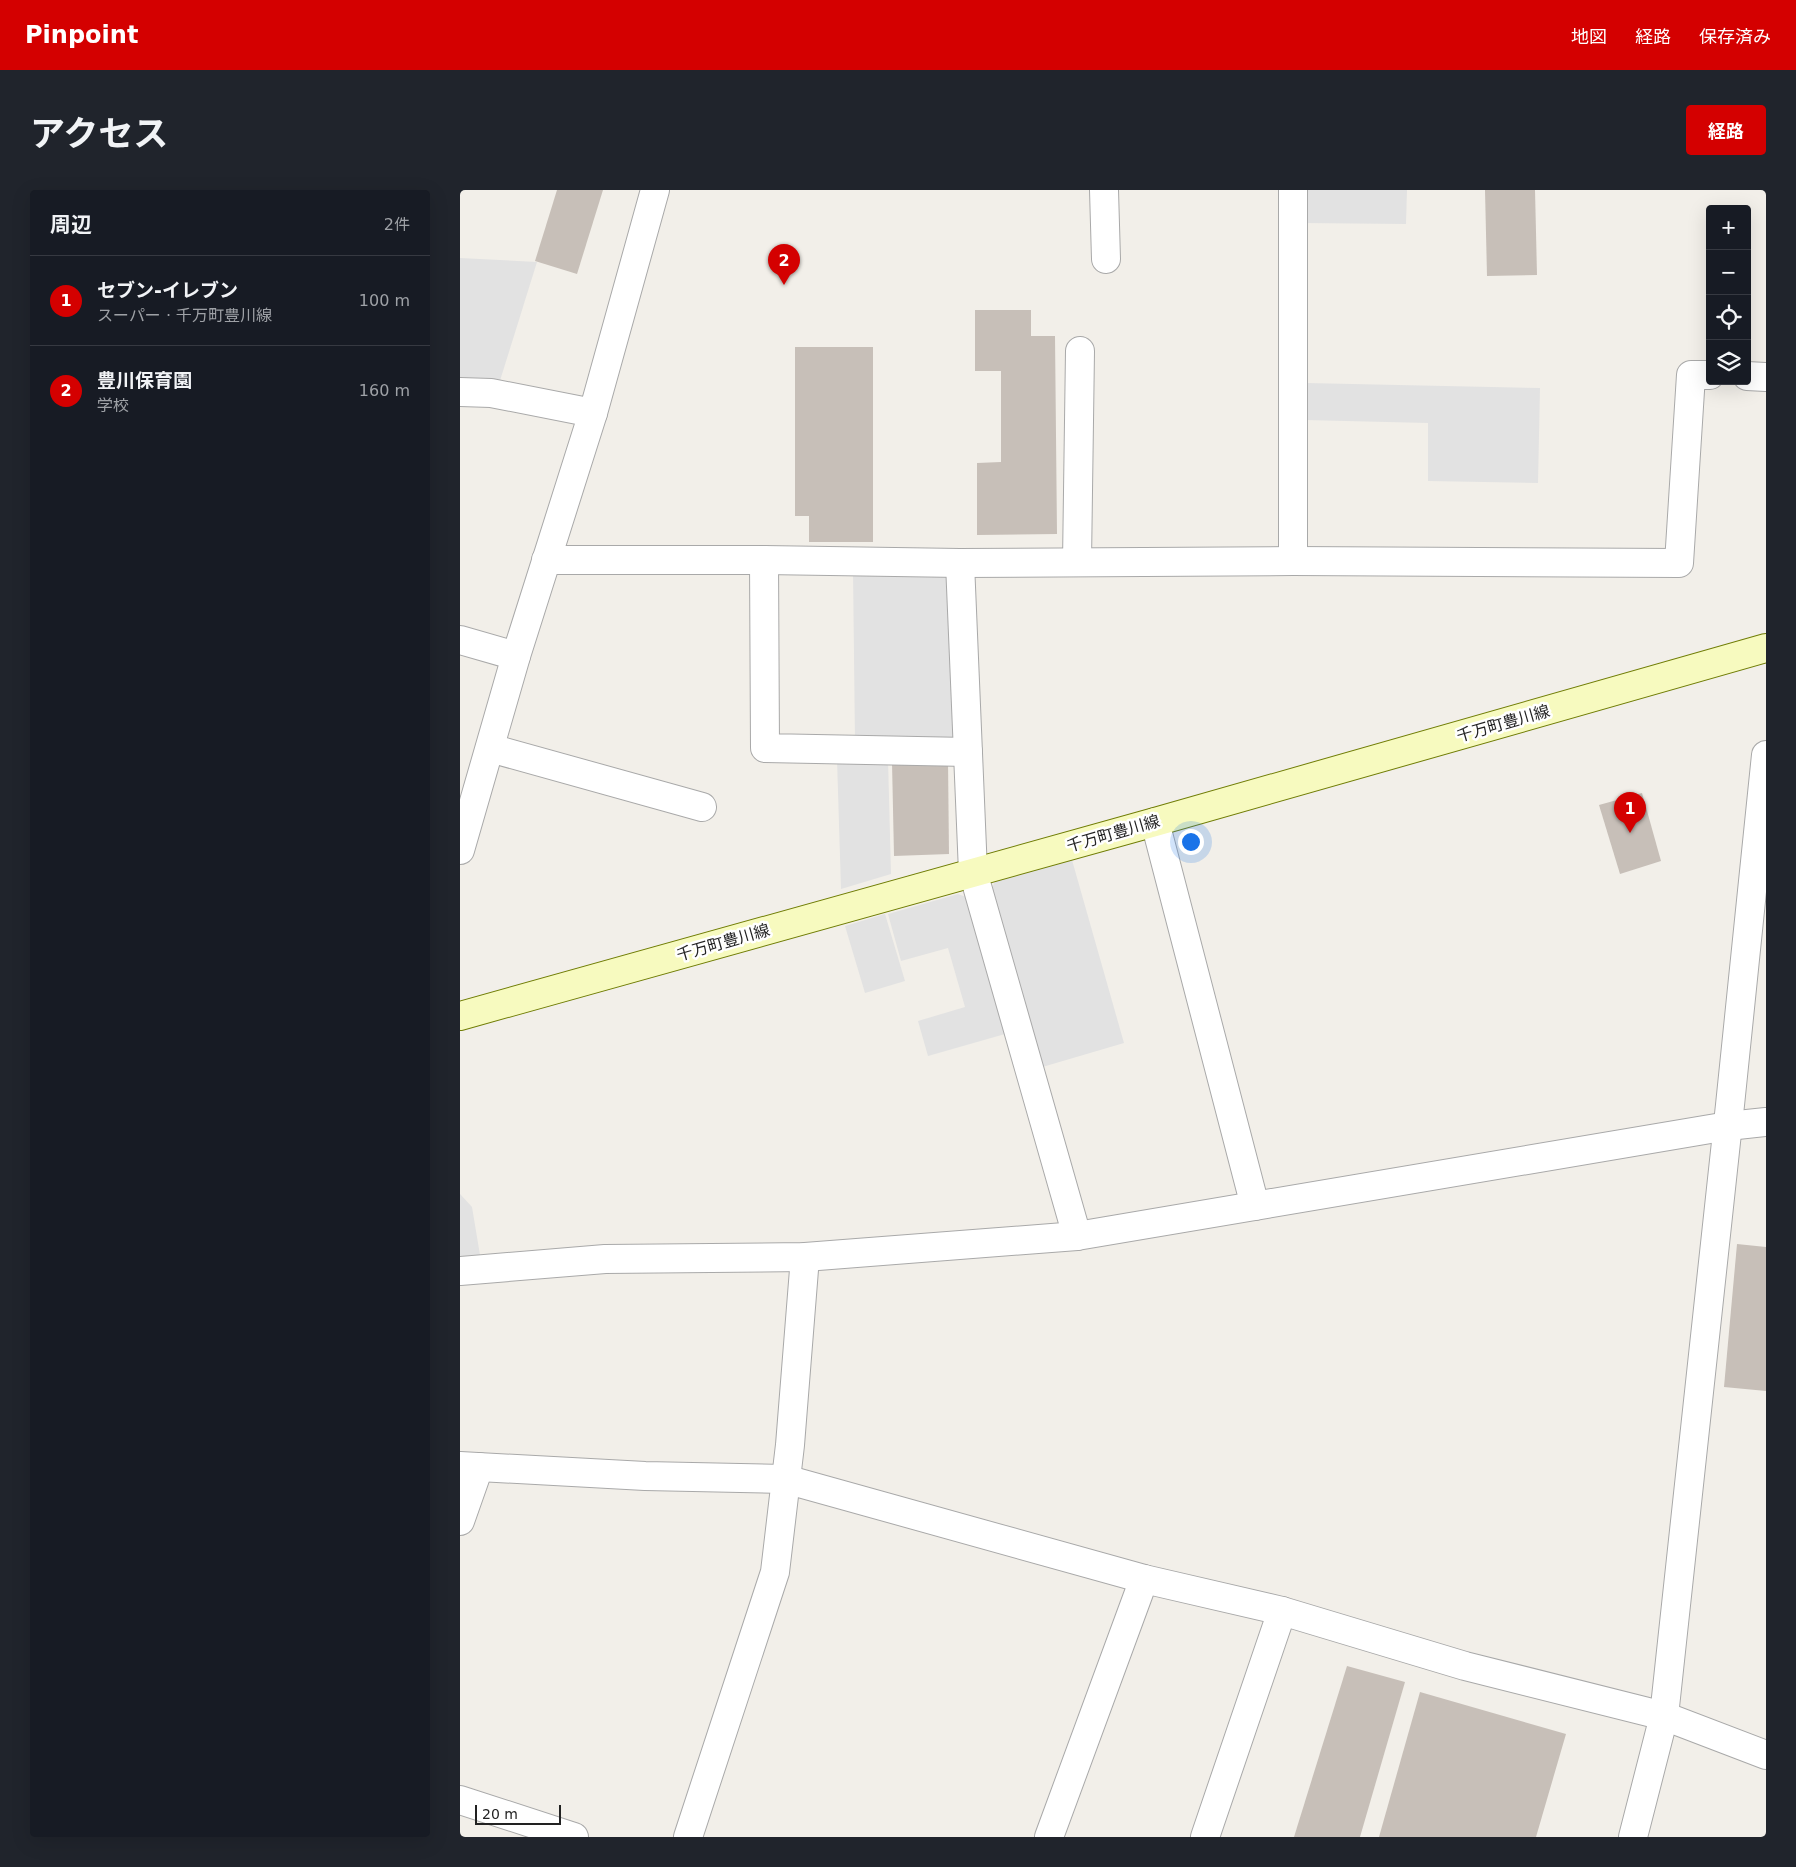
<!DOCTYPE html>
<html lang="ja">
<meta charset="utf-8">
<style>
body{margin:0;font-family:"DejaVu Sans","Noto Sans JP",sans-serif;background:#20242c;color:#f1f3f6}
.controls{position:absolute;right:15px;top:15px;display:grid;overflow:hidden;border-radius:5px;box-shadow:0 5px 20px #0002}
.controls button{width:45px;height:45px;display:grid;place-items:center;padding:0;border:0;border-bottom:1px solid #363941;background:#171b24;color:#f1f3f6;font:25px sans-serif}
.scale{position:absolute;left:15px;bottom:12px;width:86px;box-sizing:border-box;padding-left:5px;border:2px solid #222;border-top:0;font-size:14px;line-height:18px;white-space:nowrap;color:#222;-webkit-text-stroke:4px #fff;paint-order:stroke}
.you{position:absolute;left:730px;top:651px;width:18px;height:18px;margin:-12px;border:4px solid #fff;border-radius:50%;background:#1a73e8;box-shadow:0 0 0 8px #1a73e833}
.badge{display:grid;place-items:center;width:32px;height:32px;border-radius:50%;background:#d40000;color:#fff;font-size:16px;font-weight:700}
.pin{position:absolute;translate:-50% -41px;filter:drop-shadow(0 1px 2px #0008)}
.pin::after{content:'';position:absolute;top:26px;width:18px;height:15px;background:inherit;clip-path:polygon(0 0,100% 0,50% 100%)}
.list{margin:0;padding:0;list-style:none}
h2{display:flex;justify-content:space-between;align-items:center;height:65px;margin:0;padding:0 20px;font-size:21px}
h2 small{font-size:16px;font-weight:400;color:#9ea1a6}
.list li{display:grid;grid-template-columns:32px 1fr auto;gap:15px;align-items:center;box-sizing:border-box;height:90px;padding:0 20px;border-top:1px solid #363941}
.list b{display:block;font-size:19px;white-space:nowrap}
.list p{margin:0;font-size:16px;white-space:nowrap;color:#9ea1a6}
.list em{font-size:16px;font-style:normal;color:#9ea1a6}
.icon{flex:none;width:28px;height:28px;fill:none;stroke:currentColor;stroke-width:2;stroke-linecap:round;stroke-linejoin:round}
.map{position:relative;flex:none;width:1306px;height:1647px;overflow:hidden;border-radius:5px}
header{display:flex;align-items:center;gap:30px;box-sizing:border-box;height:70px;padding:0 25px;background:#d40000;color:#fff}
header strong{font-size:24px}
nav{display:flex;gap:28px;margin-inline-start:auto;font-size:18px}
.intro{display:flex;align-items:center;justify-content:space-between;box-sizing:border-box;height:120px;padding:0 30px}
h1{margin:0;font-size:35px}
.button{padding:12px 22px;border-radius:5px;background:#d40000;color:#fff;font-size:18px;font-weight:700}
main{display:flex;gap:30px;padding:0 30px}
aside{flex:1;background:#171b24;border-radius:5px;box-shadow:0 5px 20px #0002}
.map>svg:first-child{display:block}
</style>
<header>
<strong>Pinpoint</strong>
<nav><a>地図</a><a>経路</a><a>保存済み</a></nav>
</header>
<div class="intro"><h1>アクセス</h1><a class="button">経路</a></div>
<main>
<aside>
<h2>周辺<small>2件</small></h2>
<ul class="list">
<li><span class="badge">1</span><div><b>セブン-イレブン</b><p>スーパー · 千万町豊川線</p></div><em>100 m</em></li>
<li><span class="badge">2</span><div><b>豊川保育園</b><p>学校</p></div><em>160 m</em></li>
</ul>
</aside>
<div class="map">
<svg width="1306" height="1647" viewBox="0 0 1306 1647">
<rect width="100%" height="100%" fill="#f2efe9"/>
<g fill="#e2e2e2">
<path d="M841 0H947L946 34 841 33Z"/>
<path d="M0 68 77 72 38 197 0 195Z"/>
<path d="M846 193 1080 198 1078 293 968 291V233L845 230Z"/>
<path d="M393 380 481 381 489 391 493 547 481 553H395Z"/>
<path d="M377 569H428L431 684 381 699Z"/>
<path d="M612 670 664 853 579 878 529 705 535 691Z"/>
<path d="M498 704 509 708 545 844 468 866 458 831 505 817 488 758 441 771 428 724Z"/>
<path d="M425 724 445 791 405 803 385 736Z"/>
<path d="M0 1004 12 1017 21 1071 0 1072Z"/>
</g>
<g fill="#c7bfb8">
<path d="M97 0H143L117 84 75 71Z"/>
<path d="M1025 0H1075L1077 85 1027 86Z"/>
<path d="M515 120H571V146H595L597 344 517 345V273L541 272V181H515Z"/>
<path d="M335 157H413V352H349V326H335Z"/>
<path d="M488 570 489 664 434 666 432 572Z"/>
<path d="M1182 603 1201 671 1160 684 1139 615Z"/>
<path d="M1277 1054 1306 1057V1201L1264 1197Z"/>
<path d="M887 1476 945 1492 900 1647H834Z"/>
<path d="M960 1502 1106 1544 1076 1647H919Z"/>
</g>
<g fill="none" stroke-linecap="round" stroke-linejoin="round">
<g stroke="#a9a9a9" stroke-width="30">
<g id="minor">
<path d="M644 0 646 69"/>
<path d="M1287 186 1306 187"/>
<path d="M0 202 31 203 133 223"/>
<path d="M86 370H304L500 373 833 371 1219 373 1231 185H1250"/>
<path d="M304 370 305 558 508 562"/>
<path d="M833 371V0"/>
<path d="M617 372 620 161"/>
<path d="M500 373 513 682 617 1046"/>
<path d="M0 450 56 466"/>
<path d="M30 558 242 617"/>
<path d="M695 632 795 1016"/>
<path d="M0 660 56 466 133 223 195 0"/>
<path d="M0 1081 145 1069 345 1067 617 1046 1268 936 1306 932"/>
<path d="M0 1276 185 1286 325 1289 684 1389 822 1421 1005 1476 1204 1526 1306 1565"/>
<path d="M0 1331 19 1277"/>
<path d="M0 1610 114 1647"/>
<path d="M228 1647 315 1382 330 1255 345 1067"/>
<path d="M589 1647 684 1389"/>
<path d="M745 1647 822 1421"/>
</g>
</g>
<g stroke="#a9a9a9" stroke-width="30">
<path id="tertiary" d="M1173 1647 1204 1526 1270 915 1306 565"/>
</g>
<g stroke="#707d05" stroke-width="30">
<path id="secondary" d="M0 826 695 632 1306 458"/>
</g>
<use href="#minor" stroke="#fff" stroke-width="28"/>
<use href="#tertiary" stroke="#fff" stroke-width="28"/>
<use href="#secondary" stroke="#f7fabf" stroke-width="28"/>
</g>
<g text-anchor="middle" stroke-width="5" stroke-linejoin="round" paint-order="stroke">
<g font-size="16" fill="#222" stroke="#fff">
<text transform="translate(1043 533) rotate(-16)" y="6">千万町豊川線</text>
<text transform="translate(653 643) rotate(-16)" y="6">千万町豊川線</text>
<text transform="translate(263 752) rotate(-16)" y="6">千万町豊川線</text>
</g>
</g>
</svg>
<div class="controls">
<button>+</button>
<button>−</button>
<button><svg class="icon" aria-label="locate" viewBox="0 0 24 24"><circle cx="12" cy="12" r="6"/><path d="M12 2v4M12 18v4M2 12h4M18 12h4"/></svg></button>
<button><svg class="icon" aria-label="layers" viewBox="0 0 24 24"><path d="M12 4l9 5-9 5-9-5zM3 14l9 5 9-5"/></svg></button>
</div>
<div class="scale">20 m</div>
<div class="you"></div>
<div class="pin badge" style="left:1170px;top:643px">1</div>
<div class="pin badge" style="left:324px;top:95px">2</div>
</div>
</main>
